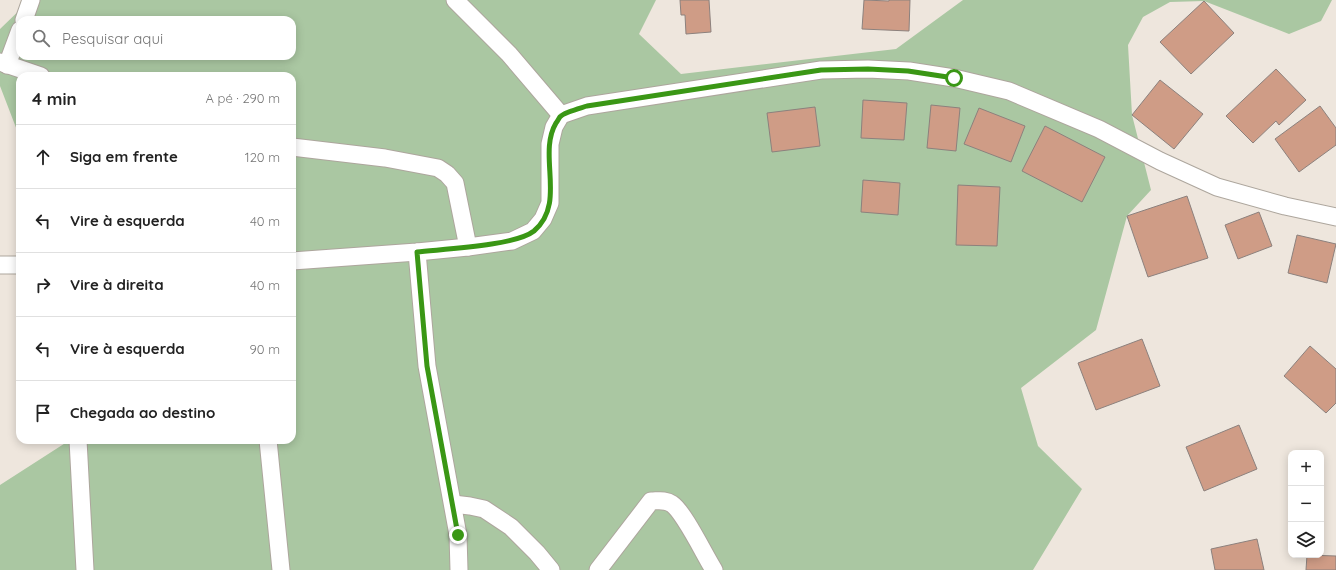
<!DOCTYPE html>
<html lang="pt">
<meta charset="utf-8">
<style>
body{margin:0;font-family:Quicksand,sans-serif;background:#f2f2f2;color:#222}
.controls{position:absolute;right:12px;bottom:12px;display:grid;overflow:hidden;border-radius:8px;box-shadow:0 2px 10px #0003}
.controls button{width:36px;height:36px;display:grid;place-items:center;padding:0;border:0;border-bottom:1px solid #e0e0e0;background:#fff;color:#222;font:20px sans-serif}
.stop{position:absolute;width:12px;height:12px;margin:-9px;border:3px solid #3a9715;border-radius:50%;background:#fff}
.stop.end{background:#3a9715;border-color:#fff;box-shadow:0 1px 4px #0008}
.list{margin:0;padding:0;list-style:none}
h2{display:flex;justify-content:space-between;align-items:center;height:52px;margin:0;padding:0 16px;font-size:17px}
h2 small{font-size:13px;font-weight:400;color:#767676}
.list li{display:grid;grid-template-columns:26px 1fr auto;gap:12px;align-items:center;box-sizing:border-box;height:64px;padding:0 16px;border-top:1px solid #e0e0e0}
.list b{display:block;font-size:15px;white-space:nowrap}
.list em{font-size:13px;font-style:normal;color:#767676}
.icon{flex:none;width:22px;height:22px;fill:none;stroke:currentColor;stroke-width:2;stroke-linecap:round;stroke-linejoin:round}
.map{position:relative;flex:none;width:1336px;height:570px;overflow:hidden}
.search{position:absolute;background:#fff;box-shadow:0 2px 10px #0003;left:16px;top:16px;width:280px;height:44px;display:flex;align-items:center;gap:10px;box-sizing:border-box;padding:0 14px;border-radius:12px;color:#767676;font-size:15px}
.panel{position:absolute;background:#fff;box-shadow:0 2px 10px #0003;left:16px;top:72px;width:280px;height:372px;border-radius:12px}
.map>svg:first-child{display:block}
</style>
<div class="map">
<svg width="1336" height="570" viewBox="0 0 1336 570">
<rect width="100%" height="100%" fill="#eee6dd"/>
<path fill="#aac7a2" fill-rule="evenodd" d="M30 0H656L639 34 681 74 896 49 963 0H1332L1321 21 1289 34 1204 1 1170 2 1143 17 1128 45 1132 115 1151 190 1127 216 1096 330 1021 388 1038 446 1082 489 1033 570H0V485L70 440H292V76H20V138L0 86V29ZM20 20H292V56H20Z"/>
<g fill="#cf9c86" stroke="#8c817d">
<path d="M680 0H709L711 32 686 34 685 15H681Z"/>
<path d="M864 0 889 1V0H910L909 31 862 29Z"/>
<path d="M1204 1 1234 33 1191 74 1160 42Z"/>
<path d="M1276 69 1306 100 1279 125 1276 121 1253 143 1226 116Z"/>
<path d="M1160 80 1203 114 1174 149 1132 115Z"/>
<path d="M863 100 907 103 904 140 861 138Z"/>
<path d="M931 105 960 108 956 151 927 148Z"/>
<path d="M1320 106 1336 128V145L1299 172 1275 139Z"/>
<path d="M815 107 820 146 772 152 767 113Z"/>
<path d="M979 108 1025 126 1011 162 964 144Z"/>
<path d="M1045 126 1105 157 1082 202 1022 171Z"/>
<path d="M863 180 900 183 898 215 861 212Z"/>
<path d="M958 185 1000 187 997 246 956 245Z"/>
<path d="M1187 196 1208 258 1148 277 1127 216Z"/>
<path d="M1259 212 1272 246 1238 259 1225 225Z"/>
<path d="M1297 235 1336 244 1327 283 1288 273Z"/>
<path d="M1142 339 1160 386 1096 410 1078 363Z"/>
<path d="M1310 346 1336 369V403L1326 413 1284 376Z"/>
<path d="M1239 425 1257 469 1204 491 1186 447Z"/>
<path d="M1257 539 1264 570H1215L1211 549Z"/>
<path d="M1307 555 1336 556V570H1306Z"/>
</g>
<g fill="none" stroke-linecap="round" stroke-linejoin="round">
<g stroke="#ada69d" stroke-width="19">
<g id="minor">
<path d="M455 0 509 54 561 115"/>
<path d="M24 20 31 0"/>
<path d="M0 62 41 76"/>
<path d="M7 65 20 30"/>
<path d="M292 147 385 158 438 168 447 174 455 183 468 247"/>
<path d="M417 252 427 366 458 535 459 570"/>
<path d="M292 261 417 252 468 247 512 241 533 231 543 219 550 203V144L554 127 561 115 587 106 821 70 868 69 909 71 954 78 1009 91 1099 129 1160 161 1217 187 1285 206 1336 217"/>
<path d="M0 265H20"/>
<path d="M78 440 85 570"/>
<path d="M268 440 281 570"/>
<path d="M453 504 470 506 484 509 511 527 537 553 551 570"/>
<path d="M598 570 651 501C658 501 665 499 672 504 684 512 705 556 714 570"/>
</g>
</g>
<use href="#minor" stroke="#fff" stroke-width="17"/>
</g>
<g fill="none" stroke-linecap="round" stroke-linejoin="round">
<path stroke="#3a9715" stroke-width="5" d="M458 535 427 366 417 252C443 249 515 246 534 231 567 203 537 155 556 123 558 121 559 117 561 116 565 112 581 108 587 106L821 70 868 69 908 71 954 78"/>
</g>
</svg>
<div class="controls">
<button>+</button>
<button>−</button>
<button><svg class="icon" aria-label="layers" viewBox="0 0 24 24"><path d="M12 4l9 5-9 5-9-5zM3 14l9 5 9-5"/></svg></button>
</div>
<div class="stop" style="left:954px;top:78px"></div>
<div class="stop end" style="left:458px;top:535px"></div>
<div class="search"><svg class="icon" aria-label="search" viewBox="0 0 24 24"><circle cx="10" cy="10" r="6"/><path d="M15 15l6 6"/></svg>Pesquisar aqui</div>
<section class="panel">
<h2>4 min<small>A pé · 290 m</small></h2>
<ul class="list">
<li><svg class="icon" aria-label="ahead" viewBox="0 0 24 24"><path d="M12 20V5M6 11l6-6 6 6"/></svg><div><b>Siga em frente</b></div><em>120 m</em></li>
<li><svg class="icon" aria-label="left" viewBox="0 0 24 24"><path d="M17 20v-9H6M10 6l-5 5 5 5"/></svg><div><b>Vire à esquerda</b></div><em>40 m</em></li>
<li><svg class="icon" aria-label="right" viewBox="0 0 24 24"><path d="M7 20v-9h11M14 6l5 5-5 5"/></svg><div><b>Vire à direita</b></div><em>40 m</em></li>
<li><svg class="icon" aria-label="left" viewBox="0 0 24 24"><path d="M17 20v-9H6M10 6l-5 5 5 5"/></svg><div><b>Vire à esquerda</b></div><em>90 m</em></li>
<li><svg class="icon" aria-label="arrive" viewBox="0 0 24 24"><path d="M6 21V4h12l-3 4 3 4H6"/></svg><div><b>Chegada ao destino</b></div></li>
</ul>
</section>
</div>
